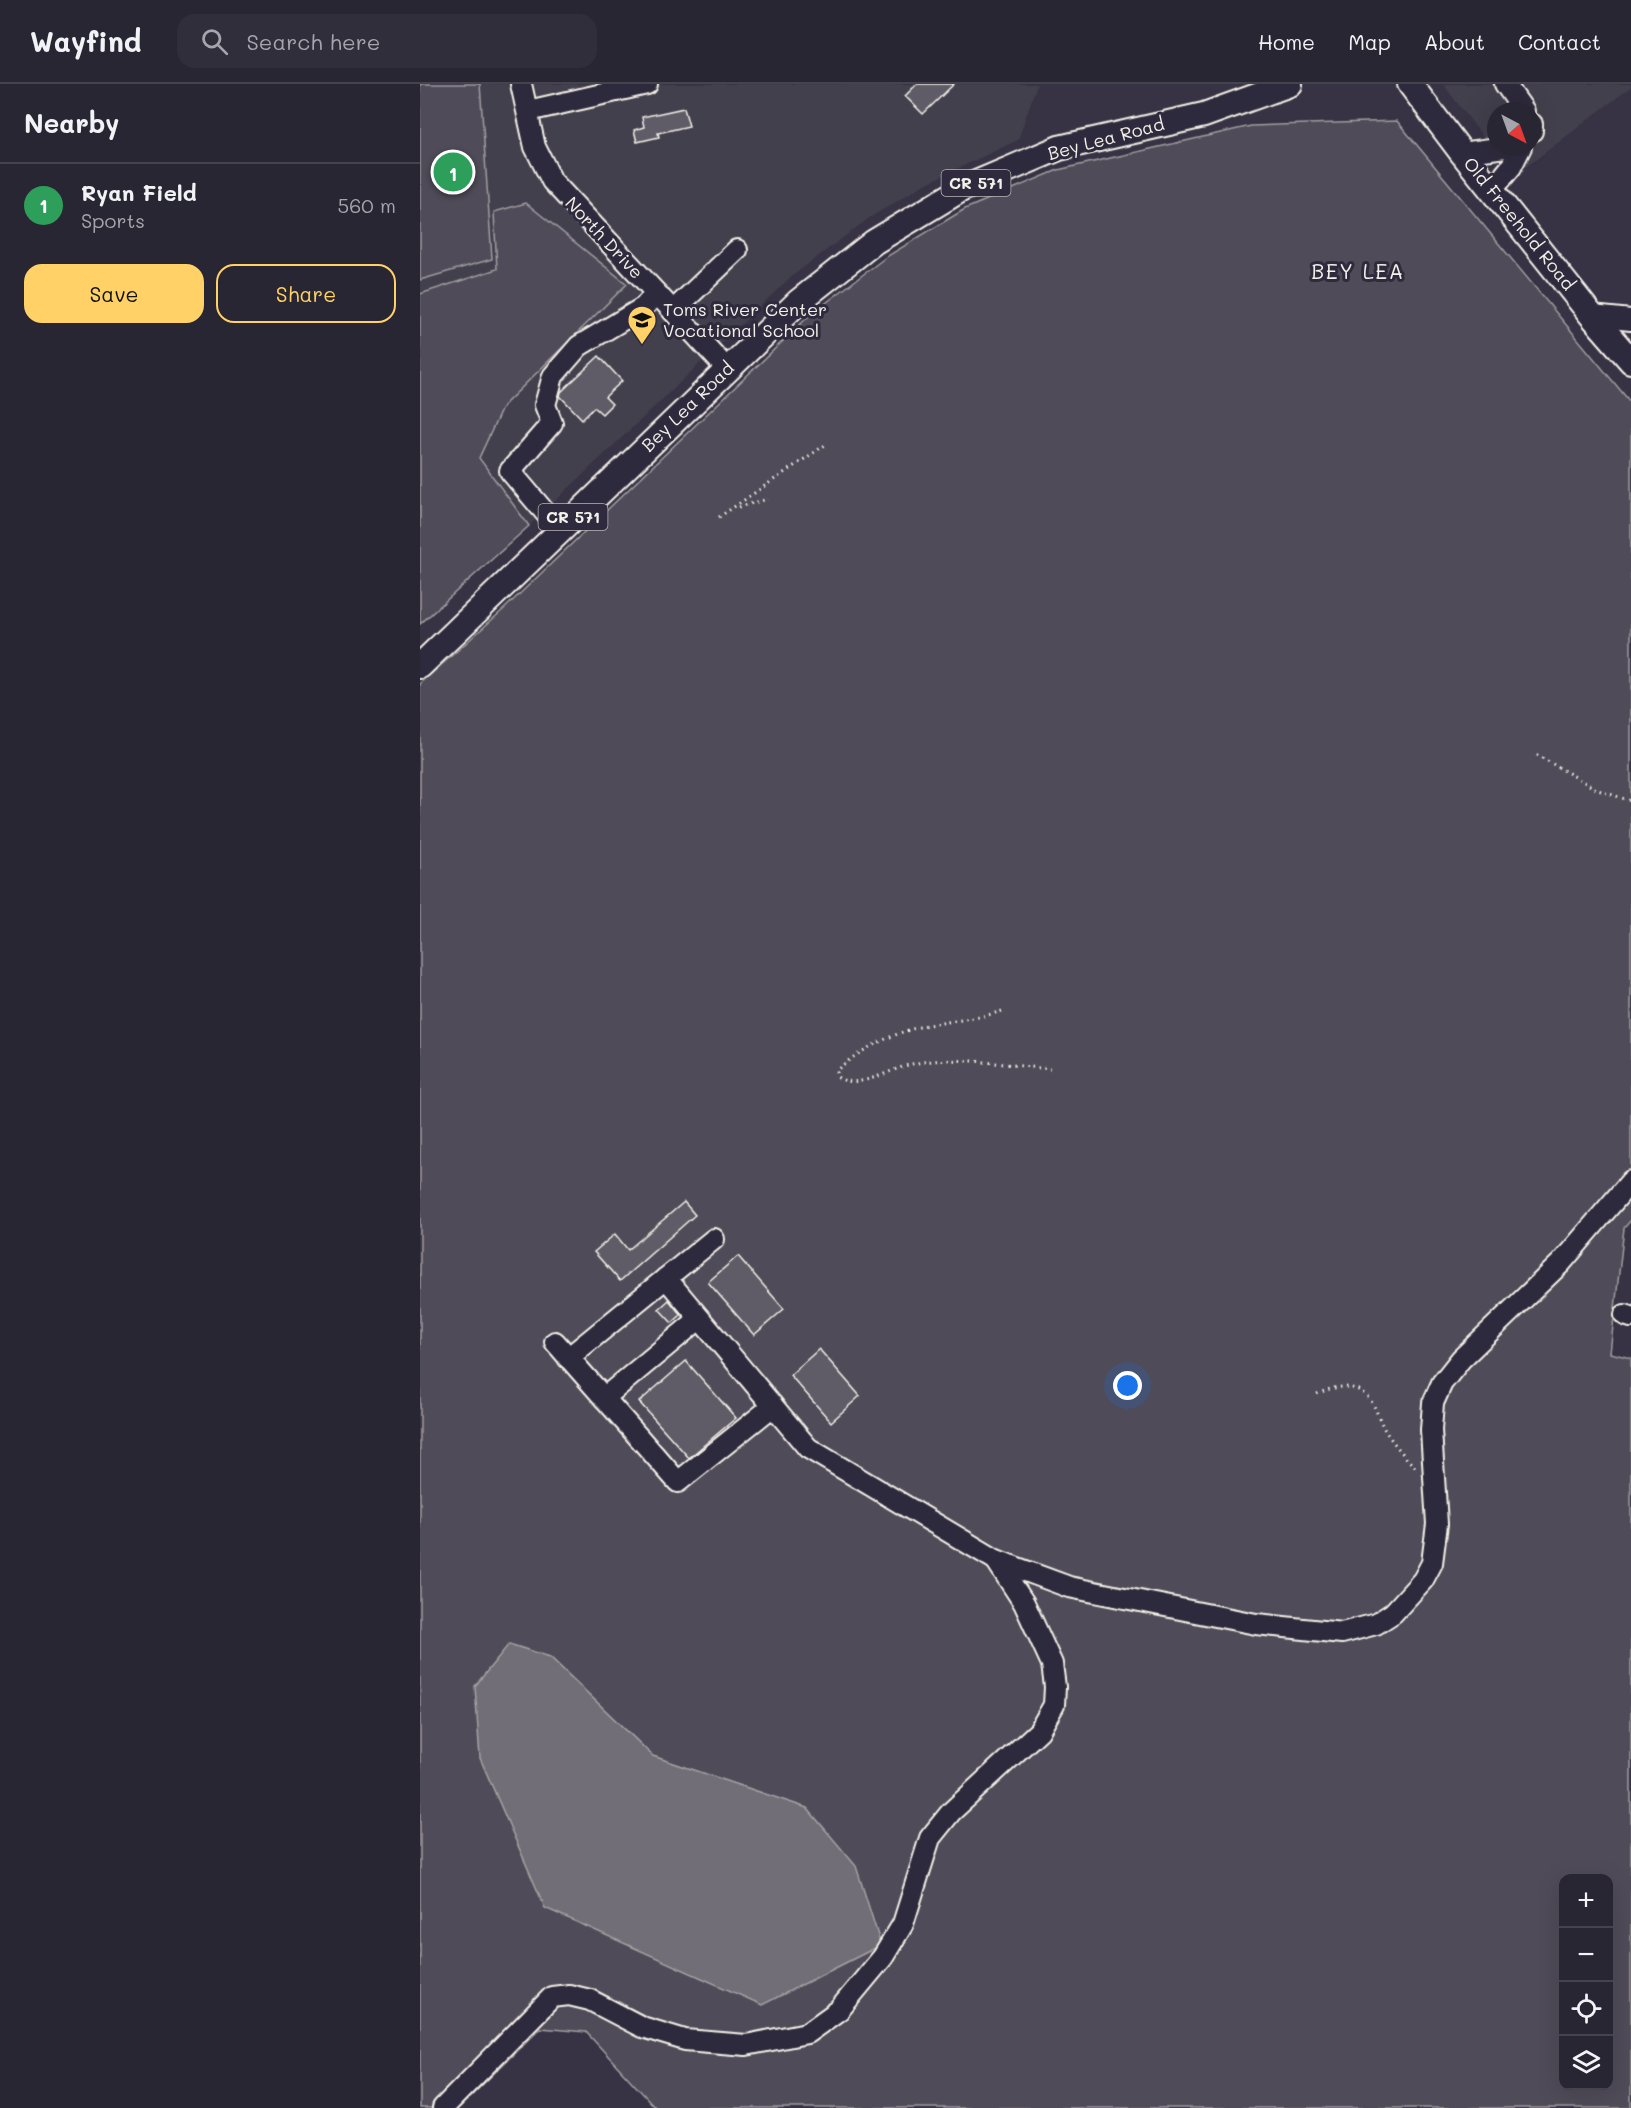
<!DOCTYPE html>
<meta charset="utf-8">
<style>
body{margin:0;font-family:Mali,sans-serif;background:#312e3b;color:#f1f3f6}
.controls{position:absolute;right:18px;bottom:18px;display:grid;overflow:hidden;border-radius:12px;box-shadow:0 6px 24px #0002}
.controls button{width:54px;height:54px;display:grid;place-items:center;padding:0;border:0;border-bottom:2px solid #45434e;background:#292633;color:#f1f3f6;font:30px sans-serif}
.compass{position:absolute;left:1067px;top:18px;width:54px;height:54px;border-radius:50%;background:#292633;box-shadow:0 6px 24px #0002;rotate:139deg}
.you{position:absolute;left:708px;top:1302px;width:21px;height:21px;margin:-15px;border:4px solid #fff;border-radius:50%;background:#1a73e8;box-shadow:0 0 0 9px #1a73e833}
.badge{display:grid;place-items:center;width:39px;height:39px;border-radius:50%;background:#ffd166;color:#fff;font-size:20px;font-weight:700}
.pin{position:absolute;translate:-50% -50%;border:3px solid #fff;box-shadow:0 2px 6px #0006}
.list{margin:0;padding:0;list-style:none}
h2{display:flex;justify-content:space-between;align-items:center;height:78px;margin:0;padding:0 24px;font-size:26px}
h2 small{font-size:20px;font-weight:400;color:#a5a5ac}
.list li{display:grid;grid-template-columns:39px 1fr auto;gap:18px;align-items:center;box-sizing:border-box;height:84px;padding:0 24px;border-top:2px solid #45434e}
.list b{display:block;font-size:22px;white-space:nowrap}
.list p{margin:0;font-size:20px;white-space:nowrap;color:#a5a5ac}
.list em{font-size:20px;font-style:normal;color:#a5a5ac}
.actions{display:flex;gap:12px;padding:18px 24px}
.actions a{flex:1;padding:14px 0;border:2px solid #ffd166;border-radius:18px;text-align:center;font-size:21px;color:#ffd166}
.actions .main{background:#ffd166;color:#111}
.icon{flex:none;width:33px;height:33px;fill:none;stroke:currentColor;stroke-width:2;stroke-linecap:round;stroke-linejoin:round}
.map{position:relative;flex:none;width:1211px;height:2024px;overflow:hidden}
header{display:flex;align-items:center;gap:36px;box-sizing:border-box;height:84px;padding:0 30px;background:#292633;border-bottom:2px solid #45434e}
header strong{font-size:28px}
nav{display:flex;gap:33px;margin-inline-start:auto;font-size:21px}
.search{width:420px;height:54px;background:#312e3b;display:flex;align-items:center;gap:15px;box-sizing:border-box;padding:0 21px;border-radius:18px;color:#a5a5ac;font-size:22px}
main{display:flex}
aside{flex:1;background:#292633}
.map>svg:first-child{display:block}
</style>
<header>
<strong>Wayfind</strong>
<div class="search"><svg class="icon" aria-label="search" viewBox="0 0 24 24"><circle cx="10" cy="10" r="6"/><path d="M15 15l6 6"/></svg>Search here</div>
<nav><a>Home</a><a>Map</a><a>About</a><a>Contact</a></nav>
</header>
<main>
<aside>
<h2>Nearby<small></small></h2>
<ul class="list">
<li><span class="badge" style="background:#2e9e5b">1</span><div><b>Ryan Field</b><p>Sports</p></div><em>560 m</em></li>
</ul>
<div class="actions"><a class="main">Save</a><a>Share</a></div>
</aside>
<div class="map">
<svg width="1211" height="2024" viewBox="0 0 1211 2024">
<rect width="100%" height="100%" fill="#373244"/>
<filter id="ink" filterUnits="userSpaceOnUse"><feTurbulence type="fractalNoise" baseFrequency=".0167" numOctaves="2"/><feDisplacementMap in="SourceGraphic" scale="12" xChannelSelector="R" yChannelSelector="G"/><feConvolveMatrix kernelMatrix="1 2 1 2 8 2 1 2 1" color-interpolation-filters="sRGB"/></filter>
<g filter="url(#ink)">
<g fill="#433f4e" fill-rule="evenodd">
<path d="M0 0H617L598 56 503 101 448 135 371 193 109 442 59 373 83 322 207 200 74 128 77 185 0 210Z"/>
<path d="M1023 0H1211V3L1093 93ZM1076 27H1112V63H1076Z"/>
</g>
<g fill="#504b59" stroke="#a29ea0" stroke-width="1.5" fill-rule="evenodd">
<path d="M0 0H60L72 175 0 196Z"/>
<path d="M977 37 1211 319V1136L1204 1144 1190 1269 1211 1274V2024H236L166 1948 120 1944 39 2024H0V600L84 525 390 231 466 173 545 125 638 86 831 42ZM1144 1794H1188V2002H1144Z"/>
<path d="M106 119 207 200 83 322 59 374 109 442 0 540V210L77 185 74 128Z"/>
</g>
<path fill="#726e77" stroke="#a6a2a4" stroke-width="1.5" d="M89 1560 130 1573 233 1672 387 1724 436 1782 461 1861 342 1921 125 1824 60 1674 55 1602Z"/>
<g fill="#5f5c67" stroke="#f4f1e8" stroke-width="1.5">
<path d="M497 0H534L503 30 485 12Z"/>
<path d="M264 24 269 42 238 49 239 53 217 58 214 46 224 43 222 33Z"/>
<path d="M179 272 202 297 185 313 192 320 182 330 174 323 162 335 140 312 141 308Z"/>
<path d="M264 1118 275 1131 200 1197 174 1168 195 1150 208 1166Z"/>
<path d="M318 1172 364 1225 334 1251 288 1198Z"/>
<path d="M249 1216 261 1231 252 1239 239 1225Z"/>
<path d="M399 1265 440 1312 411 1338 370 1291Z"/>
<path d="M266 1277 316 1334 269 1374 219 1318Z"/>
</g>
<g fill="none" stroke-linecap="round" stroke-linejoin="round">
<g stroke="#f4f1e8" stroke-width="24">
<g id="minor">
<path d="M101 0 115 63 132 97 307 285"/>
<path d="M1085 0 1104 27"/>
<path d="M108 27 227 0"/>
<path d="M1112 40V47"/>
<path d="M1042 69 1085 63"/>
<path d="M1072 106 1091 83 1101 63"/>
<path d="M253 227 317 166"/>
<path d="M1172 232 1211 236"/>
<path d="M140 446 90 387 132 339 125 321 133 292 159 262 224 223 236 209"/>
<path d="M246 1194 388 1364 576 1476 649 1503 836 1540 922 1549 956 1540 973 1529 1003 1496 1012 1479 1017 1440 1011 1346 1013 1319 1022 1299 1041 1275 1141 1179 1211 1097"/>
<path d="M1205 1231 1211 1233"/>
<path d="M135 1258 258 1398 353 1322"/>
<path d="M148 1274 294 1155"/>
<path d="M184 1314 279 1235"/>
<path d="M23 2024 132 1913 149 1911 170 1916 222 1943 265 1956 326 1961 387 1949 419 1926 463 1873 483 1840 510 1754 531 1728 619 1647 634 1621 635 1603 632 1580 604 1519 576 1476"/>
</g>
</g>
<g stroke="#f4f1e8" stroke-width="28">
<g id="major">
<path d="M990 0 1042 69 1172 232 1211 277"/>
<path d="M0 582 378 218 454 158 542 105 639 64 784 31 870 0"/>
</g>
</g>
<g stroke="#f4f1e8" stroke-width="3" stroke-dasharray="1.5 4.5" stroke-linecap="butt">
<path d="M319 423 348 415"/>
<path d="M299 433 408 359"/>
<path d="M1117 671 1178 706 1211 717"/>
<path d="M582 927C557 935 532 937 508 941 477 947 438 966 416 987L417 993C438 1007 470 985 492 980 534 971 586 981 630 985"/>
<path d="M897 1310C918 1300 941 1298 954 1322 958 1330 961 1340 966 1348 974 1360 985 1373 996 1384"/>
</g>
<use href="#minor" stroke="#2f2a3d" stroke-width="20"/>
<use href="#major" stroke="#2f2a3d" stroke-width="24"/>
</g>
</g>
<defs>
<g id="school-pin" transform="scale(1.5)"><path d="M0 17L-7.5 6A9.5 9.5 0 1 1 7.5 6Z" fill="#ffd166" stroke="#2f2a3d"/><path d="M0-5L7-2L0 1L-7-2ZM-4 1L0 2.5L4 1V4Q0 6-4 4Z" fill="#111"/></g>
</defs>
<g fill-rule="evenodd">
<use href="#school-pin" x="222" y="236"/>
</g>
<g text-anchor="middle" stroke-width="6" stroke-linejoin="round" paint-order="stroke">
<g fill="#2f2a3d" stroke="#b9b5b5" stroke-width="1.5">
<rect x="521.5" y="86" width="69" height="26" rx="4.5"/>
<rect x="118.5" y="420" width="69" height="26" rx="4.5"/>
</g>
<g font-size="16" font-weight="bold" fill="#f4f1e8">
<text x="556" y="105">CR 571</text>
<text x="153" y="439">CR 571</text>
</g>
<g font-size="18" fill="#f4f1e8" stroke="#2f2a3d">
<text transform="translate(686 55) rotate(-15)" y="6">Bey Lea Road</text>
<text transform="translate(1099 140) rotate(51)" y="6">Old Freehold Road</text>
<text transform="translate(184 154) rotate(47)" y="6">North Drive</text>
<text transform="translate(268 323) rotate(-44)" y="6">Bey Lea Road</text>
</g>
<g font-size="18" fill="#f4f1e8" stroke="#2f2a3d" text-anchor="start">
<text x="243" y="232">Toms River Center<tspan x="243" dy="21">Vocational School</tspan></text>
</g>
<g font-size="21" letter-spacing="1.5" fill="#f4f1e8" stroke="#2f2a3d">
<text x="938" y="195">BEY LEA</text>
</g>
</g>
</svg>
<div class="controls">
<button>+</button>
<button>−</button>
<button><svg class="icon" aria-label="locate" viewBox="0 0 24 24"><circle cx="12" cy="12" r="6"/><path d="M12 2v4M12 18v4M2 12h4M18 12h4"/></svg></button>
<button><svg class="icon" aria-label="layers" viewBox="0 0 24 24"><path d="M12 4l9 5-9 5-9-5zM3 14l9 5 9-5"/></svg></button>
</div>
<svg class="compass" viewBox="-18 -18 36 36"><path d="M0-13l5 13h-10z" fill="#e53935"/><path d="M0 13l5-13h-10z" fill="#a5a5ac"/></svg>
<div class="you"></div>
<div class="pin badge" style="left:33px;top:88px;background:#2e9e5b">1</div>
</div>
</main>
